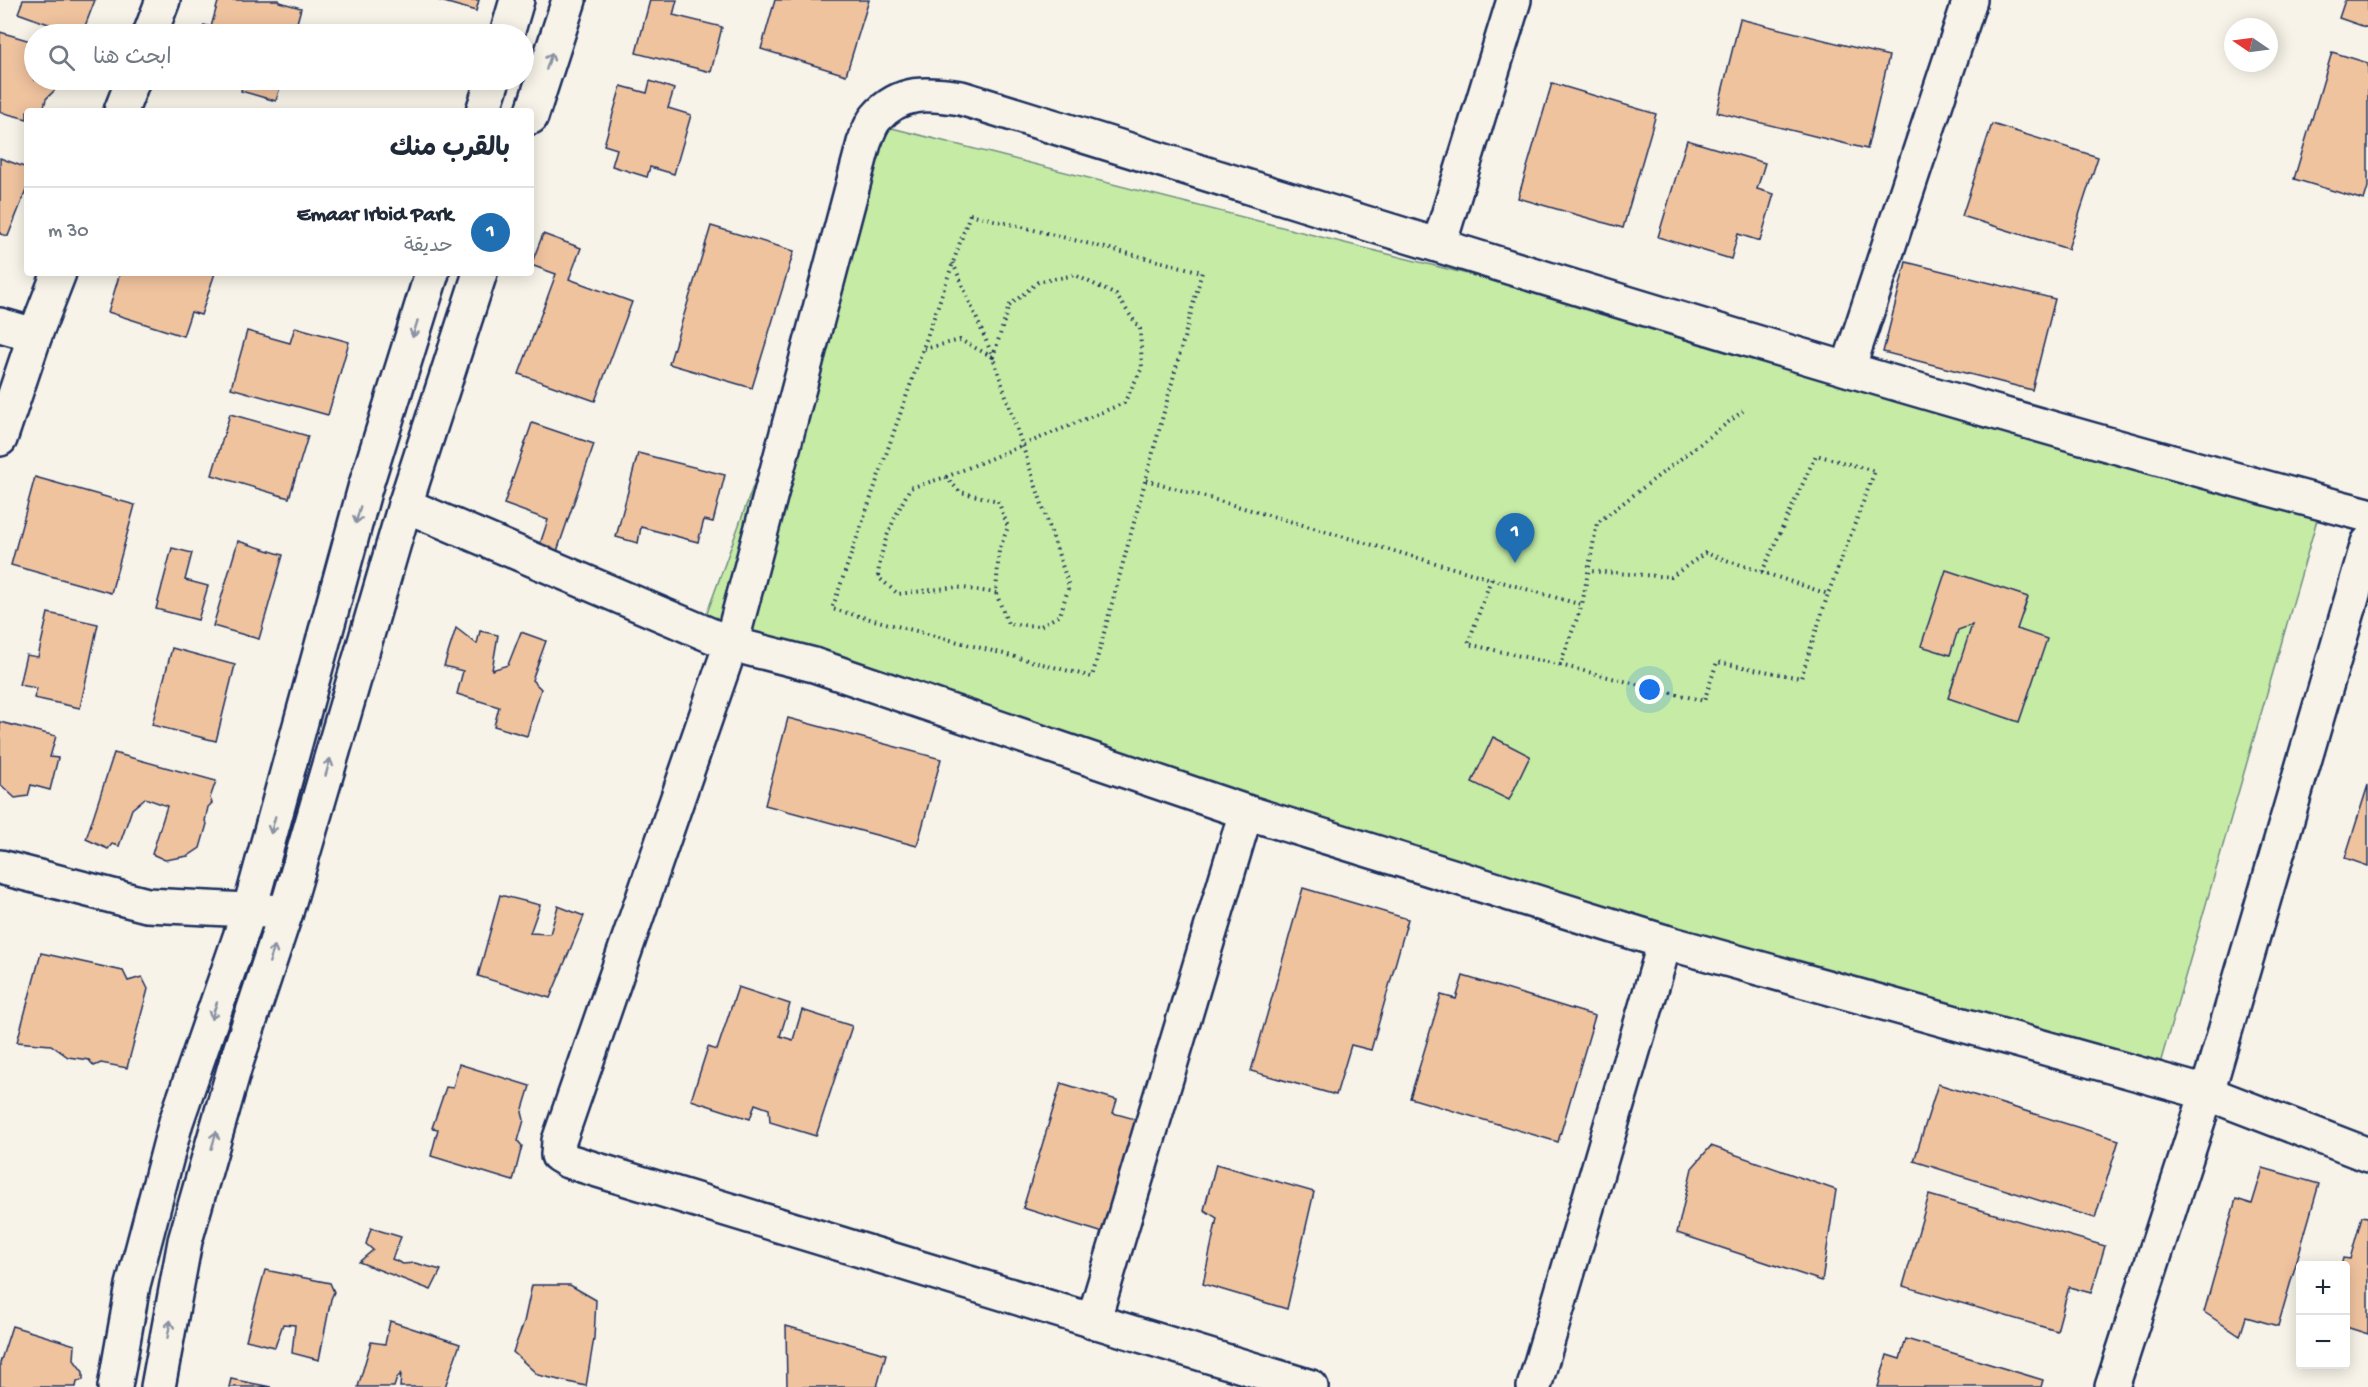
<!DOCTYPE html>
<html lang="ar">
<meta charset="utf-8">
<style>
body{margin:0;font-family:"Gochi Hand","Playpen Sans Arabic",sans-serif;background:#f6f6f7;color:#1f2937;direction:rtl}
.controls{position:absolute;right:18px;bottom:18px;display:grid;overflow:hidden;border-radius:6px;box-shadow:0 3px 15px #0003}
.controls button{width:54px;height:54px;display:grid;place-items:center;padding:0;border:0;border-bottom:2px solid #e0e1e3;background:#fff;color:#1f2937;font:30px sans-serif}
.compass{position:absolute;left:2224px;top:18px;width:54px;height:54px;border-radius:50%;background:#fff;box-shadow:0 3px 15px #0003;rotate:283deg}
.you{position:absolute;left:1650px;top:690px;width:21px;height:21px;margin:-15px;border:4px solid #fff;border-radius:50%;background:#1a73e8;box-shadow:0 0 0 9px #1a73e833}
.badge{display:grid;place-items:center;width:39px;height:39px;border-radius:50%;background:#1f6fb2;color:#fff;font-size:20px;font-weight:700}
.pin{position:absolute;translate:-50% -50px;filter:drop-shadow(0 2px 3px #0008)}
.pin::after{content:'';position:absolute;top:32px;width:21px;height:18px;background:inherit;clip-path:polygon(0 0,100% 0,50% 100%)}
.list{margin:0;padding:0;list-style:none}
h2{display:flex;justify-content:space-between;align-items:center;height:78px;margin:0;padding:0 24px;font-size:26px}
h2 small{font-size:20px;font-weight:400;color:#747a83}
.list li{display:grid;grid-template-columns:39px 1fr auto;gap:18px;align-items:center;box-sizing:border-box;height:90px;padding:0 24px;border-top:2px solid #e0e1e3}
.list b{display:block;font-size:22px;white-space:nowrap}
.list p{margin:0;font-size:20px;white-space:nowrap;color:#747a83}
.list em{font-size:20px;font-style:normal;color:#747a83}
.icon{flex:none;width:33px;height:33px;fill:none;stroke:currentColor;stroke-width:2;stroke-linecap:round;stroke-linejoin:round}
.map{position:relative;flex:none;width:2368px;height:1387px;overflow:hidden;direction:ltr}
.search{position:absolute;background:#fff;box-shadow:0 3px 15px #0003;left:24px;top:24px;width:510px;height:66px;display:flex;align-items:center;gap:15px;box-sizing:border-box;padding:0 21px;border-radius:33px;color:#747a83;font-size:22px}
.panel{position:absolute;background:#fff;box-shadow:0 3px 15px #0003;left:24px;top:108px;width:510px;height:168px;border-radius:6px;direction:rtl}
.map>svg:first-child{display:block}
</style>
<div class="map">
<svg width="2368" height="1387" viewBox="0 0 2368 1387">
<rect width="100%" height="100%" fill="#f7f3e8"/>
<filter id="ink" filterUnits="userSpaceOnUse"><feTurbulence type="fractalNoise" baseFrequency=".0167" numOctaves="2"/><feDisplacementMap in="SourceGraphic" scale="12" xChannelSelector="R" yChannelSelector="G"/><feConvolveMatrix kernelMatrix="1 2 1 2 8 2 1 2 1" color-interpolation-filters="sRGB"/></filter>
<g filter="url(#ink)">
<path fill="#c5eba5" stroke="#708d82" stroke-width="1.5" d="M884 126 2325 492 2157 1074 699 635Z"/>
<g fill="#f0c39f" stroke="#1b2f5e" stroke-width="1.5">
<path d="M23 0H95L82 34H76L18 13Z"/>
<path d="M225 0H279V2L301 8 294 34H201L204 25 211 27 218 2Z"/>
<path d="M437 0H479L476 11Z"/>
<path d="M650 0H677L673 15 722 27 711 72 636 53Z"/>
<path d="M775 0H869L846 75 761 49Z"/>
<path d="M2345 0H2368V28L2339 18Z"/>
<path d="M1740 19 1889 56 1867 149 1717 112Z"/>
<path d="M0 32 34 42V80H61V84L46 99 43 111H27V119L0 112Z"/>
<path d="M2332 52 2368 63V187L2364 200 2294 179Z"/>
<path d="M244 80H282L276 101 241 91Z"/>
<path d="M650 81 674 89 668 108 691 115 674 174 650 167 647 177 612 166 617 149 604 145 621 86 647 93Z"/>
<path d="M1552 83 1656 114 1623 228 1518 198Z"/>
<path d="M1992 124 2098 157 2068 249 1962 216Z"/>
<path d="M1687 140 1765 163 1757 189 1774 194 1760 241 1738 234 1731 259 1658 237Z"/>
<path d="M0 158 27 168V188L8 236 0 234Z"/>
<path d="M711 226 794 251 752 388 669 364Z"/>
<path d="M543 234 581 248 569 279 632 302 595 401 519 374 556 274 531 265Z"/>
<path d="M1906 262 2055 299 2032 390 1883 352Z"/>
<path d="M120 273H215L201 315 191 312 183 336 108 312Z"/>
<path d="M295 327 349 342 328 415 231 388 247 331 290 343Z"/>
<path d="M230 414 308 436 289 498 212 475Z"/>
<path d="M532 423 594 444 555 557 539 547 548 520 504 504Z"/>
<path d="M638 453 725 475 713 522 704 520 698 542 641 527 638 543 616 537Z"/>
<path d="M35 477 135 505 111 593 11 565Z"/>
<path d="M238 541 283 555 259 639 213 626Z"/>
<path d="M172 548 192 553 185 580 208 586 198 620 156 609Z"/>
<path d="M1946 570 2028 597 2017 629 2047 639 2019 722 1948 698 1972 625 1958 630 1950 655 1921 646Z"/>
<path d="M48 613 98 624 80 708 34 698 37 688 19 685 26 655 38 657Z"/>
<path d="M456 628 477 644 480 631 498 635 492 670 508 665 521 632 546 641 532 680 541 689 527 736 494 726 499 707 457 694 463 671 444 666Z"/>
<path d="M172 648 235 665 216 741 152 725Z"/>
<path d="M788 718 941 759 917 846 765 805Z"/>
<path d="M0 722 56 736 50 757 58 758 50 790 31 785 28 796 15 798 0 784Z"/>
<path d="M1493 737 1530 756 1509 800 1472 782Z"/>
<path d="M114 753 216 781 210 798 212 803 208 807 205 821 207 824 200 848 188 856 165 860 152 854 167 806 145 798 132 809 119 846 112 844 108 849 86 839Z"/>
<path d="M2368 785V866L2345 858Z"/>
<path d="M1303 888 1408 919 1371 1050 1351 1045 1336 1095 1251 1071Z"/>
<path d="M500 895 540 905 530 933 550 934 558 906 584 916 550 998 478 976Z"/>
<path d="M41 953 123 971 128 981 142 977 148 989 127 1068 101 1063 94 1066 89 1060 68 1057 51 1045 17 1042Z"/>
<path d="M1463 976 1595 1016 1558 1142 1410 1098 1441 995 1456 999Z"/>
<path d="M738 987 790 1004 780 1036 793 1040 802 1010 852 1026 816 1136 770 1122 769 1109 755 1104 750 1119 691 1100 708 1047 717 1050Z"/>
<path d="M459 1064 530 1086 522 1112 524 1120 518 1141 522 1146 513 1181 431 1156 438 1129 432 1128 446 1087 453 1088Z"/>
<path d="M1061 1083 1117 1100 1113 1113 1135 1119 1140 1136 1110 1235 1023 1208Z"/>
<path d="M1938 1084 2119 1140 2095 1218 1914 1161Z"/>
<path d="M1711 1146 1836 1190 1822 1281 1677 1233 1692 1168Z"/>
<path d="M1216 1164 1314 1192 1287 1309 1203 1284 1217 1218 1204 1210Z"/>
<path d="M2263 1168 2319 1184 2278 1326 2246 1317 2240 1336 2204 1312 2236 1199 2252 1204Z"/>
<path d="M1929 1195 2105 1246 2091 1293 2069 1287 2057 1331 1903 1286Z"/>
<path d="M2362 1216 2368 1217V1334L2346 1327V1266H2341L2343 1258 2350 1259Z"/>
<path d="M371 1228 401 1237 392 1259 403 1264 415 1263 441 1270 431 1290 359 1262 373 1250 366 1244Z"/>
<path d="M265 1270 330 1283 334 1292 331 1299 319 1360 292 1353 295 1325 283 1324 275 1347 246 1340Z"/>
<path d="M532 1285H570L596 1300 594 1338 586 1386 538 1375 513 1352 524 1322Z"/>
<path d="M390 1321 460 1344 445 1387H400L401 1374 397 1378 394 1387H358L371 1342 385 1344Z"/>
<path d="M12 1326 75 1345 74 1360 83 1372V1380L77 1382 76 1387H0V1363Z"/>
<path d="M786 1326 886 1354 877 1387H787Z"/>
<path d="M1906 1339 2043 1380 2041 1387H1878L1887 1355 1900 1359Z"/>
<path d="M231 1379 271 1387H229Z"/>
</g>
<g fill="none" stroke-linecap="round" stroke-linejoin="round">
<g stroke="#1b2f5e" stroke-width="38">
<g id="minor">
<path d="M150 34 163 0"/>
<path d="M121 111 133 80"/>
<path d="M1439 245 1514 0"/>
<path d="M0 325 35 335"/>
<path d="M1848 369 1970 0"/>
<path d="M0 439 35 335 59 273"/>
<path d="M405 505 731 644 814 665 1246 812 1665 942 2207 1093 2368 1155"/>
<path d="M0 867 147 905 286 912"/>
<path d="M1093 1322 1246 812"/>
<path d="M1311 1387 568 1161 558 1155 559 1141 731 644 864 143C867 136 870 125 876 118 900 90 928 93 961 98 1429 242 1895 391 2368 515"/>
<path d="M1534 1387 1665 942"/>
<path d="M2112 1387 2207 1093 2368 543"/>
</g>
</g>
<g stroke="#1b2f5e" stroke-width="38">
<g id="tertiary">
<path d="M507 34 517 0"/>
<path d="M483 111 493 80"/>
<path d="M531 117 569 0"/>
<path d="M115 1387 133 1285 176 1122 250 908 365 488 432 273"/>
<path d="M158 1387 185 1241 235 1066 286 912 405 505 480 273"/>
</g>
</g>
<g stroke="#1b2f5e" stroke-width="4" stroke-dasharray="1.5 4.5" stroke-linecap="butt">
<path d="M970 214 1202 272 1092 677 832 609Z"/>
<path d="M924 349 960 340 993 357 1069 586 1060 615 1040 626 1008 624 996 593 999 550 1008 527 998 501 960 492 946 477 910 488C895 517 880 544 878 577L898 594 956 587 996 593"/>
<path d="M946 477 1124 403 1142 368 1140 329 1116 295 1075 275 1038 282 1009 306 993 357 953 263"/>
<path d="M1146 480 1582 605 1597 523 1743 411"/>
<path d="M1762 572 1816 455 1875 471 1828 594"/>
<path d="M1491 579 1468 644 1560 665 1582 605"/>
<path d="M1560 665 1704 701 1717 662 1801 678 1828 594 1705 553 1671 577 1589 571"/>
</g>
<use href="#minor" stroke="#f7f3e8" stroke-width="33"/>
<use href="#tertiary" stroke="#f7f3e8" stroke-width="33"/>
</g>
<defs><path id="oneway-shaft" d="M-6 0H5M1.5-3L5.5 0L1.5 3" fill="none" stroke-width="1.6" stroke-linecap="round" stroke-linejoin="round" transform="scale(1.5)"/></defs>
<g stroke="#8991a3">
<use href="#oneway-shaft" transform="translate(549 61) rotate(-72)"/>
<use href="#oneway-shaft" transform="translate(415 329) rotate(107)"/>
<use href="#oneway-shaft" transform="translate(358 515) rotate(105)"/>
<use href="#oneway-shaft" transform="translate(328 767) rotate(-74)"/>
<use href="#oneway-shaft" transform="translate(273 825) rotate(105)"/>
<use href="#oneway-shaft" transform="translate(272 954) rotate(-72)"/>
<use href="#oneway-shaft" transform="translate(214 1011) rotate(109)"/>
<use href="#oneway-shaft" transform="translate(214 1140) rotate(-74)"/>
<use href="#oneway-shaft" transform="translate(169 1329) rotate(-80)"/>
</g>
</g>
</svg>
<div class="controls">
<button>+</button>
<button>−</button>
</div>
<svg class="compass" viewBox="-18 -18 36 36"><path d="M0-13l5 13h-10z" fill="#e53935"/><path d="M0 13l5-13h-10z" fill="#747a83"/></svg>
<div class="you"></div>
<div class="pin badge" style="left:1515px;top:563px">1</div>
<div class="search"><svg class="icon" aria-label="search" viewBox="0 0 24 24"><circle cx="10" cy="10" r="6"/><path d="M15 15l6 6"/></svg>ابحث هنا</div>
<section class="panel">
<h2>بالقرب منك<small></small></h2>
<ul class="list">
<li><span class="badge">1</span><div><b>Emaar Irbid Park</b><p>حديقة</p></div><em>30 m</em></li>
</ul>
</section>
</div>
